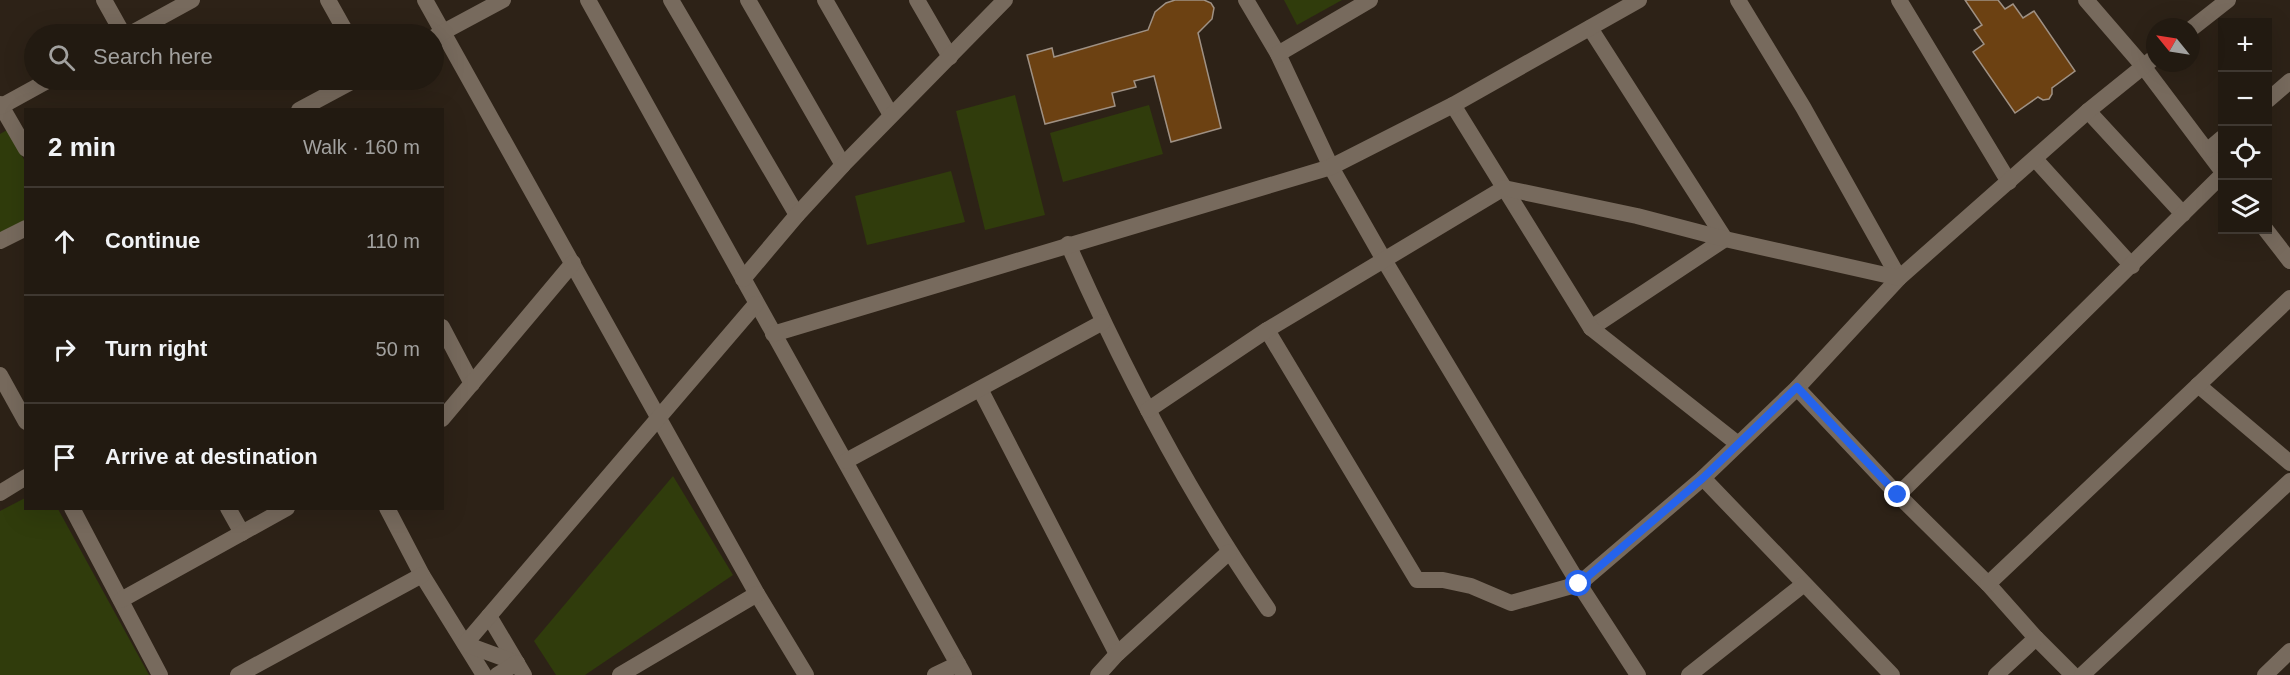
<!DOCTYPE html>
<meta charset="utf-8">
<style>
body{margin:0;font-family:Arial,sans-serif;background:#2a231a;color:#f1f3f6}
.controls{position:absolute;right:18px;top:18px;display:grid;overflow:hidden;border-radius:0px;box-shadow:0 6px 24px #0002}
.controls button{width:54px;height:54px;display:grid;place-items:center;padding:0;border:0;border-bottom:2px solid #3f3831;background:#221a11;color:#f1f3f6;font:30px sans-serif}
.compass{position:absolute;left:2146px;top:18px;width:54px;height:54px;border-radius:50%;background:#221a11;box-shadow:0 6px 24px #0002;rotate:300deg}
.stop{position:absolute;width:18px;height:18px;margin:-14px;border:4px solid #2563eb;border-radius:50%;background:#fff}
.stop.end{background:#2563eb;border-color:#fff;box-shadow:0 2px 6px #0008}
.list{margin:0;padding:0;list-style:none}
h2{display:flex;justify-content:space-between;align-items:center;height:78px;margin:0;padding:0 24px;font-size:26px}
h2 small{font-size:20px;font-weight:400;color:#a2a19f}
.list li{display:grid;grid-template-columns:39px 1fr auto;gap:18px;align-items:center;box-sizing:border-box;height:108px;padding:0 24px;border-top:2px solid #3f3831}
.list b{display:block;font-size:22px;white-space:nowrap}
.list em{font-size:20px;font-style:normal;color:#a2a19f}
.icon{flex:none;width:33px;height:33px;fill:none;stroke:currentColor;stroke-width:2;stroke-linecap:round;stroke-linejoin:round}
.map{position:relative;flex:none;width:2290px;height:675px;overflow:hidden}
.search{position:absolute;background:#221a11;box-shadow:0 6px 24px #0002;left:24px;top:24px;width:420px;height:66px;display:flex;align-items:center;gap:15px;box-sizing:border-box;padding:0 21px;border-radius:33px;color:#a2a19f;font-size:22px}
.panel{position:absolute;background:#221a11;box-shadow:0 6px 24px #0002;left:24px;top:108px;width:420px;height:402px;border-radius:0px}
.map>svg:first-child{display:block}
</style>
<div class="map">
<svg width="2290" height="675" viewBox="0 0 2290 675">
<rect width="100%" height="100%" fill="#2d2217"/>
<g fill="#303c0c">
<path d="M1284 0H1342L1297 25Z"/>
<path d="M1015 95 1045 215 985 230 956 111Z"/>
<path d="M1149 105 1163 154 1063 182 1050 133Z"/>
<path d="M7 130 26 163 25 222 0 236V134Z"/>
<path d="M951 171 965 222 867 245 855 196Z"/>
<path d="M673 476 733 575 585 675H556L534 641Z"/>
<path d="M25 498 26 508 58 509 149 675H0V511Z"/>
</g>
<g fill="#6c4112" stroke="#9f9184" stroke-width="1.5">
<path d="M1175 0H1204L1211 3 1214 8 1212 19 1198 33 1221 128 1171 142 1154 76 1134 81 1136 87 1112 93 1115 106 1045 124 1027 55 1052 48 1054 57 1148 30 1155 12 1166 3Z"/>
<path d="M1965 0H1998L2005 9 2013 4 2023 18 2034 11 2075 71 2052 88V94L2049 99 2043 100 2038 97 2015 113 1973 52 1984 44 1974 30 1982 25Z"/>
</g>
<g fill="none" stroke-linecap="round" stroke-linejoin="round">
<g stroke="#776a5d" stroke-width="16">
<path d="M104 0 123 34"/>
<path d="M328 0 347 34"/>
<path d="M425 0 757 594 806 675"/>
<path d="M588 0 964 675"/>
<path d="M671 0 797 215"/>
<path d="M748 0 843 165"/>
<path d="M825 0 891 115"/>
<path d="M917 0 950 57"/>
<path d="M1246 0 1278 54 1331 167 1384 260 1579 584 1638 675"/>
<path d="M1899 0 2009 182"/>
<path d="M2086 0 2143 66 2222 171"/>
<path d="M1590 28 1725 239 1591 328"/>
<path d="M2191 29 2228 0"/>
<path d="M130 34 192 0"/>
<path d="M434 37 503 0"/>
<path d="M1278 54 1370 0"/>
<path d="M2268 100 2290 81"/>
<path d="M0 104 26 149"/>
<path d="M1453 105 1591 328 1738 444"/>
<path d="M0 107 49 80"/>
<path d="M299 110 355 80"/>
<path d="M2088 111 2183 214"/>
<path d="M2208 150 2222 138"/>
<path d="M2035 159 2132 266"/>
<path d="M2266 230 2290 261"/>
<path d="M0 241 26 228"/>
<path d="M1068 244C1124 371 1189 495 1268 609"/>
<path d="M743 279 797 215 843 165 1005 0"/>
<path d="M442 327 472 384"/>
<path d="M1267 330 1417 580H1443L1471 586 1511 603 1579 584 1703 478 1797 388 1899 278 1803 107 1738 0"/>
<path d="M773 334 1331 167 1453 105 1639 0"/>
<path d="M0 375 26 422"/>
<path d="M2198 385 2290 463"/>
<path d="M1797 388 1898 495 1988 584 2036 638 2073 675"/>
<path d="M980 389 1117 654"/>
<path d="M1148 410 1267 330 1504 188 1637 216 1725 239 1899 278 2088 111 2155 57"/>
<path d="M442 419 573 263"/>
<path d="M846 461 1103 322"/>
<path d="M1703 478 1892 675"/>
<path d="M0 493 26 477"/>
<path d="M1898 495 2222 175"/>
<path d="M72 508 160 675"/>
<path d="M228 508 242 533"/>
<path d="M387 508 422 575 484 675"/>
<path d="M1988 584 2290 298"/>
<path d="M121 600 287 508"/>
<path d="M489 616 524 675"/>
<path d="M517 663 465 644 756 304"/>
<path d="M238 675 422 575"/>
<path d="M497 675 517 663"/>
<path d="M620 675 757 594"/>
<path d="M935 675 958 664"/>
<path d="M1098 675 1117 654 1229 552"/>
<path d="M1689 675 1804 584"/>
<path d="M1996 675 2036 638"/>
<path d="M2082 675 2290 481"/>
<path d="M2265 675 2290 651"/>
</g>
</g>
<g fill="none" stroke-linecap="round" stroke-linejoin="round">
<path stroke="#2563eb" stroke-width="8" d="M1579 584 1703 478 1797 387 1898 495"/>
</g>
</svg>
<div class="controls">
<button>+</button>
<button>−</button>
<button><svg class="icon" aria-label="locate" viewBox="0 0 24 24"><circle cx="12" cy="12" r="6"/><path d="M12 2v4M12 18v4M2 12h4M18 12h4"/></svg></button>
<button><svg class="icon" aria-label="layers" viewBox="0 0 24 24"><path d="M12 4l9 5-9 5-9-5zM3 14l9 5 9-5"/></svg></button>
</div>
<svg class="compass" viewBox="-18 -18 36 36"><path d="M0-13l5 13h-10z" fill="#e53935"/><path d="M0 13l5-13h-10z" fill="#a2a19f"/></svg>
<div class="stop" style="left:1579px;top:584px"></div>
<div class="stop end" style="left:1898px;top:495px"></div>
<div class="search"><svg class="icon" aria-label="search" viewBox="0 0 24 24"><circle cx="10" cy="10" r="6"/><path d="M15 15l6 6"/></svg>Search here</div>
<section class="panel">
<h2>2 min<small>Walk · 160 m</small></h2>
<ul class="list">
<li><svg class="icon" aria-label="ahead" viewBox="0 0 24 24"><path d="M12 20V5M6 11l6-6 6 6"/></svg><div><b>Continue</b></div><em>110 m</em></li>
<li><svg class="icon" aria-label="right" viewBox="0 0 24 24"><path d="M7 20v-9h11M14 6l5 5-5 5"/></svg><div><b>Turn right</b></div><em>50 m</em></li>
<li><svg class="icon" aria-label="arrive" viewBox="0 0 24 24"><path d="M6 21V4h12l-3 4 3 4H6"/></svg><div><b>Arrive at destination</b></div></li>
</ul>
</section>
</div>
